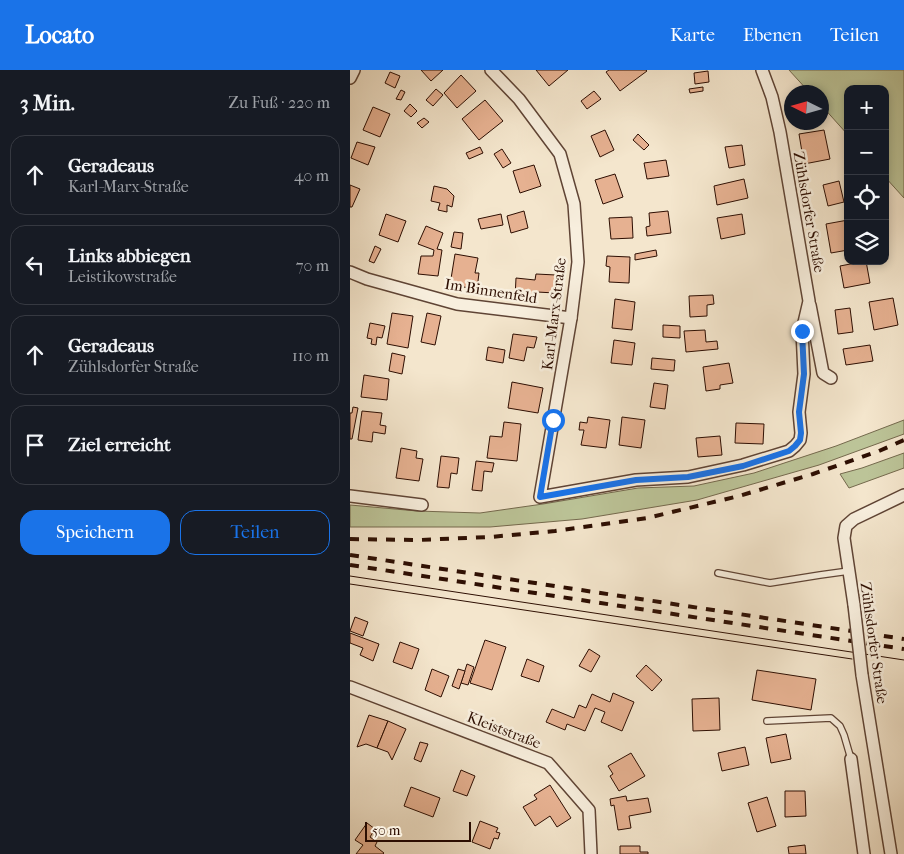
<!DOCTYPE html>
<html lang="de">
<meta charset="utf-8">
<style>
body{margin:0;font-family:"IM FELL French Canon",serif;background:#242831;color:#f1f3f6}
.controls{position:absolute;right:15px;top:15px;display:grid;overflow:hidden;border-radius:10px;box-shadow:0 2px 8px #0003}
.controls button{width:45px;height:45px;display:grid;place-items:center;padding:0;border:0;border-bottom:1px solid #363941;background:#171b24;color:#f1f3f6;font:25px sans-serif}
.compass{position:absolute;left:434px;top:15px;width:45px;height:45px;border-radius:50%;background:#171b24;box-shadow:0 2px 8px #0003;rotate:275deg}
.scale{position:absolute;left:15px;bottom:12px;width:106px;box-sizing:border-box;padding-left:5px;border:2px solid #2d0e02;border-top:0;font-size:14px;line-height:18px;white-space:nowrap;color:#2d0e02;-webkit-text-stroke:4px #f8efde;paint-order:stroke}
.stop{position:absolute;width:15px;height:15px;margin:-11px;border:4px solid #1a73e8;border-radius:50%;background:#fff}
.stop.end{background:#1a73e8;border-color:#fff;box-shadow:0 1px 5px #0008}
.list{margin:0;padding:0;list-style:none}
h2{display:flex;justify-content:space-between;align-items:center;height:65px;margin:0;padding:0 20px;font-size:21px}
h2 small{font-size:16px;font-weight:400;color:#9ea1a6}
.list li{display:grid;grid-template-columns:32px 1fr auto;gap:15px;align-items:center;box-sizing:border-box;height:80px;margin:0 10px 10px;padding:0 10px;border:1px solid #363941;border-radius:15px}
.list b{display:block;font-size:19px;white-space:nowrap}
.list p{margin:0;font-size:16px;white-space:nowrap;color:#9ea1a6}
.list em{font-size:16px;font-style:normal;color:#9ea1a6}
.actions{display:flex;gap:10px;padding:15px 20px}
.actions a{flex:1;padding:11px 0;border:1px solid #1a73e8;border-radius:15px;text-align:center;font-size:18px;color:#1a73e8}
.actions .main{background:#1a73e8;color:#fff}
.icon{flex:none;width:28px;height:28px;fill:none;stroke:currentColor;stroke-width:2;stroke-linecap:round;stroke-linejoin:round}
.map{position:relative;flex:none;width:554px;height:784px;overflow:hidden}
header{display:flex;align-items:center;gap:30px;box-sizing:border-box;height:70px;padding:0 25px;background:#1a73e8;color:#fff}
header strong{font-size:24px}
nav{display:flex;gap:28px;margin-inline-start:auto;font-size:18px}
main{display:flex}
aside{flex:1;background:#171b24}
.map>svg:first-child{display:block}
</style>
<header>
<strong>Locato</strong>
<nav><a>Karte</a><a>Ebenen</a><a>Teilen</a></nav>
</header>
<main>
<aside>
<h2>3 Min.<small>Zu Fuß · 220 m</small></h2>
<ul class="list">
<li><svg class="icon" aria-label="ahead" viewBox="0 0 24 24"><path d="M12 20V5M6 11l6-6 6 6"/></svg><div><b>Geradeaus</b><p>Karl-Marx-Straße</p></div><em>40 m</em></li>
<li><svg class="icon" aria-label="left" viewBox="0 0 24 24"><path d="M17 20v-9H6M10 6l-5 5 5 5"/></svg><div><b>Links abbiegen</b><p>Leistikowstraße</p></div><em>70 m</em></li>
<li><svg class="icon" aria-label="ahead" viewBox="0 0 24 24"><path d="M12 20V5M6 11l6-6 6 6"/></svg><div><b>Geradeaus</b><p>Zühlsdorfer Straße</p></div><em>110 m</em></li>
<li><svg class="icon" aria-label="arrive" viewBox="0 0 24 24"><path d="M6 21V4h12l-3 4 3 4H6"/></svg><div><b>Ziel erreicht</b></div></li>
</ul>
<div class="actions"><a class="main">Speichern</a><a>Teilen</a></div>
</aside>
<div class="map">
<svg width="554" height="784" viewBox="0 0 554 784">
<rect width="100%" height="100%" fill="#f4e6cd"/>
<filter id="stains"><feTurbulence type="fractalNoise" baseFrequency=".004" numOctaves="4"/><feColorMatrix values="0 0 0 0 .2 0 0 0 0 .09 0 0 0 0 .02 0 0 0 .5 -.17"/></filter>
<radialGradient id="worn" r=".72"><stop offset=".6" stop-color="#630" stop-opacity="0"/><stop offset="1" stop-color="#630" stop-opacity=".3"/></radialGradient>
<g fill="#bcc498" stroke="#74694d">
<path d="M439 0H554V128L535 107V19H498V65L472 36V22H459Z"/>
<path d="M554 350V364L469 395 347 430 232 449 140 457H0V435L67 441 130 443 193 434 288 418 344 416 404 403 486 376Z"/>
<path d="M554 383V398L499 418 490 404 512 398Z"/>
</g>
<g fill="#e6b191" stroke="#2d0e02">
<path d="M71 0H93L81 11Z"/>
<path d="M186 0H218L199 16Z"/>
<path d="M259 0H296L297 1 270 21 256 2Z"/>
<path d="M358 1 359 12 345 14 344 3Z"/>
<path d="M40 2 50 6 45 18 35 13Z"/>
<path d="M111 5 126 21 107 38 94 23Z"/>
<path d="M353 17V21L340 23 339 19Z"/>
<path d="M86 19 93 25 83 36 76 30Z"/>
<path d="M51 20 55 22 51 30 46 29Z"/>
<path d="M244 21 251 29 237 39 231 31Z"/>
<path d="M135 30 153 51 129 70 112 49Z"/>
<path d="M60 34 67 41 61 47 54 41Z"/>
<path d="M23 37 40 44 30 67 13 60Z"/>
<path d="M74 48 79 52 72 58 67 53Z"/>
<path d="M255 60 264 80 250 87 241 66Z"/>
<path d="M474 60 480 89 454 94 449 64Z"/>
<path d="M288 64 299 75 294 80 283 70Z"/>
<path d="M7 72 25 77 18 95 1 88Z"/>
<path d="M392 75 395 95 379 98 375 77Z"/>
<path d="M130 77 133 83 119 89 116 83Z"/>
<path d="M152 79 161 93 153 98 144 84Z"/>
<path d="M316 90 319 106 297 109 294 93Z"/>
<path d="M184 95 191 116 170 123 163 101Z"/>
<path d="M265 104 273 127 253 134 245 110Z"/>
<path d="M394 109 398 128 367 135 364 116Z"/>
<path d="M489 111 494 132 478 136 473 115Z"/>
<path d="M0 115 10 119 2 137H0Z"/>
<path d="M84 116 97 119 104 126 102 137 97 135V142L88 140 90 133 81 131Z"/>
<path d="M174 141 178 158 161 163 157 146Z"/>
<path d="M318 141 321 163 297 166 296 157 300 156 299 143Z"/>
<path d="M36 144 56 151 48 172 29 165Z"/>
<path d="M151 144 153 155 131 159 128 149Z"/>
<path d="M392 144 395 164 371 169 367 148Z"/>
<path d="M282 147 283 168 261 169 259 148Z"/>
<path d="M498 150V180L481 183 476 154Z"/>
<path d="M76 156 93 163 87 179 92 180 88 206 68 204 71 186H83L84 180 68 174Z"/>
<path d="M104 162 113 163 111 179 101 177Z"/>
<path d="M25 176 31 179 24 193 19 191Z"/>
<path d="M306 180 307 186 285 190V184Z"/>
<path d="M105 184 128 188 125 203H129L127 219 100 215Z"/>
<path d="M257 186 280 187 279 213 259 212 260 197 256 196Z"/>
<path d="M516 191 520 213 494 218 490 196Z"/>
<path d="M186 204 206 205 205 223 187 222 186 230 165 228 166 208 185 210Z"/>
<path d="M363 225 364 234 357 235V246L340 247 339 226Z"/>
<path d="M543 228 548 255 524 260 519 232Z"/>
<path d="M265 229 285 232 282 260 262 258Z"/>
<path d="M500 238 503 262 488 264 485 240Z"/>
<path d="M42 243 63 246 58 278 37 274Z"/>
<path d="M77 243 91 246 85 275 71 272Z"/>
<path d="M20 253 35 256 32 268 27 267 26 275 21 274 22 269 17 268Z"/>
<path d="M313 255 330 256V268L313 267Z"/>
<path d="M355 260 356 272 367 271 368 279 336 282 334 261Z"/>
<path d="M163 264 187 267 184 278 177 277 174 291 159 288Z"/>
<path d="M264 270 285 273 282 295 261 293Z"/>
<path d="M520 275 523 291 496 295 493 279Z"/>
<path d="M138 277 155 280 153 293 136 290Z"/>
<path d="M42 283 55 286 52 304 39 301Z"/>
<path d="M302 288 325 290 324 301 301 299Z"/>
<path d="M379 293 383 313 370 315V319L356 321 353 297Z"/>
<path d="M14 305 39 309 37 330 11 327Z"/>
<path d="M162 312 193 318 188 343 158 338Z"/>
<path d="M304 313 318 315 315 339 300 337Z"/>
<path d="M3 337 8 338 2 369H0V343H2Z"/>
<path d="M12 341 32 343 30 355 36 356 35 364 23 362 22 372 8 370Z"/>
<path d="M238 347 260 350 256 378 231 375 234 360H229L230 352 237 353Z"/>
<path d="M272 347 295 350 291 378 269 375Z"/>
<path d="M154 352 171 354 167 391 137 388 140 366 152 367Z"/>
<path d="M386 353 414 354 413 374 385 373Z"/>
<path d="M370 366 372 385 348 387 346 368Z"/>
<path d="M51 378 67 381 66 388 73 389 69 411 46 408Z"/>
<path d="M91 386 109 388 107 404 101 403 99 418 87 417Z"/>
<path d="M126 391 144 393 142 402 134 401 132 421 122 420Z"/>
<path d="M5 547 18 552 13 566 0 561Z"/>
<path d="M0 563 29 574 23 591 10 585 13 578 0 573Z"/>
<path d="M135 570 156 577 142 620 120 613Z"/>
<path d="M50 572 69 579 62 599 43 592Z"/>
<path d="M239 579 250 586 241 602 229 596Z"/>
<path d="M177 589 194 596 189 612 171 606Z"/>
<path d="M117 594 124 597 118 615 111 613Z"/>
<path d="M296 595 312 610 302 621 286 606Z"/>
<path d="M82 599 99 606 91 627 75 620Z"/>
<path d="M108 599 115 601 109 619 102 616Z"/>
<path d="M407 600 466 609 461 640 402 630Z"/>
<path d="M263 623 284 632 272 661 251 652 255 642 245 638 235 661 217 654 215 660 196 652 202 639 224 648 229 635 236 638 242 624 260 632Z"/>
<path d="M369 628 370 660 343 661 342 629Z"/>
<path d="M19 645 38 651 27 678 16 674 7 677Z"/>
<path d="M38 651 56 659 42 690 38 682 27 678Z"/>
<path d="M436 664 441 689 421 693 416 668Z"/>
<path d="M70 672 78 674 71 692 64 689Z"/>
<path d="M395 677 399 695 372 701 368 683Z"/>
<path d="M281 683 295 706 269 721 260 706 263 704 258 696Z"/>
<path d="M111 700 125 706 117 726 103 721Z"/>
<path d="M200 715 221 748 207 757 200 746 185 756 173 737 187 729 184 725Z"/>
<path d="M61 717 90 728 83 747 54 736Z"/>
<path d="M435 721H455L456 746 435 747Z"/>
<path d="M276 726 277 731 298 728 301 742 279 746 281 758 268 760 264 735 261 736 260 729Z"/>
<path d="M417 727 426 756 407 762 398 733Z"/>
<path d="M130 751 148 758 146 762 150 763 148 769 144 768 140 779 122 772Z"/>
<path d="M17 753 25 759 20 767 27 772 25 776 34 783 33 784H6L13 775 5 770Z"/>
<path d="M455 775 456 784H439L438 777Z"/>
<path d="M270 776H290V782H298V784H270Z"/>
</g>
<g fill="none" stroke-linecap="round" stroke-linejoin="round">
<g stroke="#5f4435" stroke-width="8">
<g id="lane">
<path d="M368 503 420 513 470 505 499 501"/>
<path d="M417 651 481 648 490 656 494 665 501 689"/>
</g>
</g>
<g stroke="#5f4435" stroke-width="14">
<g id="street">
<path d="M141 0 169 29 210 84 224 134 228 192 221 248 190 427 286 410 338 407 393 395 439 381 445 376 450 370 451 363 449 342 454 304 452 261 459 231 430 62 422 27 412 0"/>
<path d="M0 8 4 0"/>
<path d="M0 202 17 209 107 234 221 248"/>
<path d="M460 235 473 303 481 308"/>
<path d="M0 426 72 435"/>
<path d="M504 535 494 468 496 456 504 449 554 425"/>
<path d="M512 605 541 784"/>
<path d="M0 617 198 693 239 740 241 784"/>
<path d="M501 689 514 784"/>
</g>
</g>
<use href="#lane" stroke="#f8efde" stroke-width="5.5"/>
<use href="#street" stroke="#f8efde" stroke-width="11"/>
<g stroke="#2d0e02" stroke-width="1">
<path d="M0 506 554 590"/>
<path d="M0 514 502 589"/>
</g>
<g stroke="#2d0e02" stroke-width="4" stroke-dasharray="9 9" stroke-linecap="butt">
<path d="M0 469 69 470 140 467 205 461 297 448 389 426 463 404 529 381 554 370"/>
<path d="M0 485 554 569"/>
<path d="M0 495 554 579"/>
</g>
<g stroke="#5f4435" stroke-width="14" stroke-linecap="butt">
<path id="street-bridge" d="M504 535 512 605"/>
</g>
<use href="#street-bridge" stroke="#f8efde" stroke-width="11"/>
</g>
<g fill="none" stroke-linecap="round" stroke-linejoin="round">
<path stroke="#1a73e8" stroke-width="6" d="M203 350 190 427 286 410 338 407 393 396 439 381 445 376 450 370 451 363 449 342 454 304 452 261"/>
</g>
<g text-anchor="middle" stroke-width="5" stroke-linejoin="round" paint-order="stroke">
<g font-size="15" fill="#2d0e02" stroke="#f8efde">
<text transform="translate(459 142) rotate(80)" y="5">Zühlsdorfer Straße</text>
<text transform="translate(141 221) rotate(9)" y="5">Im Binnenfeld</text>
<text transform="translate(204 244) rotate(-83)" y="5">Karl-Marx-Straße</text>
<text transform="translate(524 573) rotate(82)" y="5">Zühlsdorfer Straße</text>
<text transform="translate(154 660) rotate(21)" y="5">Kleiststraße</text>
</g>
</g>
<rect width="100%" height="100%" filter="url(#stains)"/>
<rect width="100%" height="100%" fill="url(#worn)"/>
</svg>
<div class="controls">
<button>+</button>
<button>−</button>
<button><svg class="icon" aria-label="locate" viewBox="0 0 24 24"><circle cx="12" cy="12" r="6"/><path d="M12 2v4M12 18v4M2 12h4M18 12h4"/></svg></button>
<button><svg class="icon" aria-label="layers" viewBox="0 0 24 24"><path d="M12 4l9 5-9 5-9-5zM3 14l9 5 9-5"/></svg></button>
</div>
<svg class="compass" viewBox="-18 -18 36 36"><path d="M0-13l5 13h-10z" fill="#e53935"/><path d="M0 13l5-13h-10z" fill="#9ea1a6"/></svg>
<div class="scale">50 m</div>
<div class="stop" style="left:203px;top:350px"></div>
<div class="stop end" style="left:452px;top:261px"></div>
</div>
</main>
